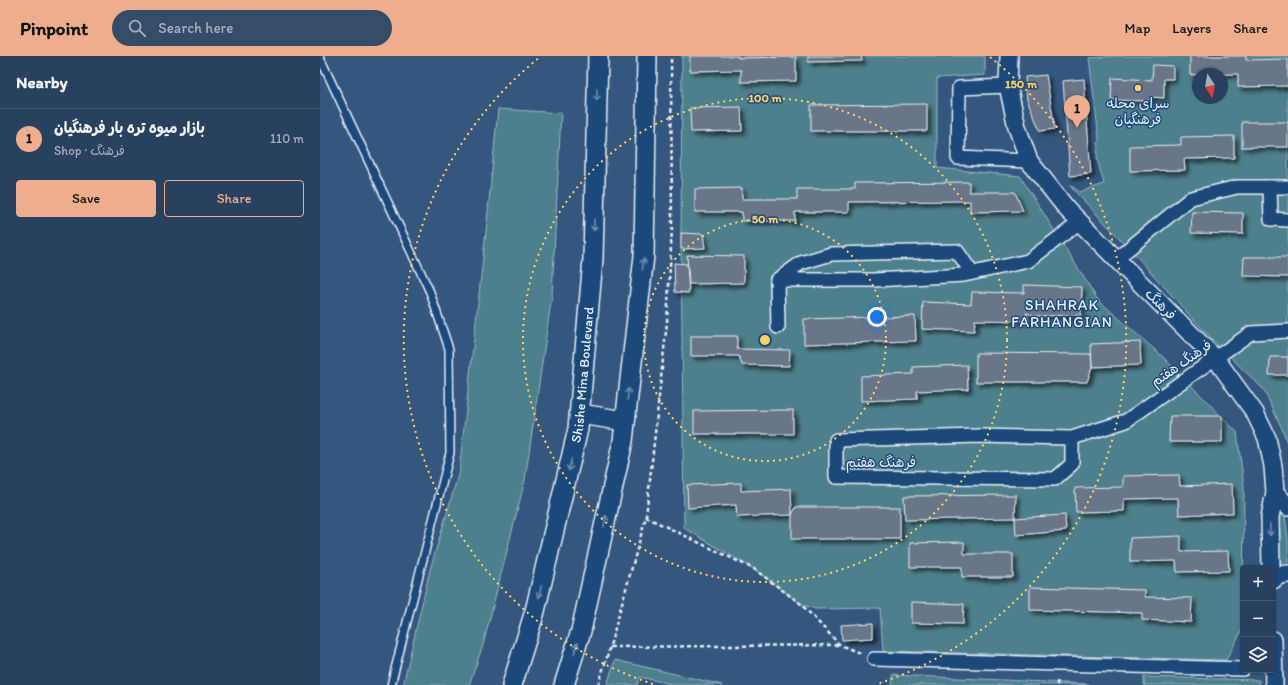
<!DOCTYPE html>
<meta charset="utf-8">
<style>
body{margin:0;font-family:Itim,"Playpen Sans Arabic",sans-serif;background:#344c67;color:#f1f3f6}
.controls{position:absolute;right:12px;bottom:12px;display:grid;overflow:hidden;border-radius:4px;box-shadow:0 1px 3px #0004}
.controls button{width:36px;height:36px;display:grid;place-items:center;padding:0;border:0;border-bottom:1px solid #445a73;background:#28415e;color:#f1f3f6;font:20px sans-serif}
.compass{position:absolute;left:872px;top:12px;width:36px;height:36px;border-radius:50%;background:#28415e;box-shadow:0 1px 3px #0004;rotate:168deg}
.you{position:absolute;left:557px;top:261px;width:14px;height:14px;margin:-10px;border:3px solid #fff;border-radius:50%;background:#1a73e8;box-shadow:0 0 0 6px #1a73e833}
.badge{display:grid;place-items:center;width:26px;height:26px;border-radius:50%;background:#eead8d;color:#111;font-size:13px;font-weight:700}
.pin{position:absolute;translate:-50% -33px;filter:drop-shadow(0 1px 2px #0008)}
.pin::after{content:'';position:absolute;top:21px;width:14px;height:12px;background:inherit;clip-path:polygon(0 0,100% 0,50% 100%)}
.list{margin:0;padding:0;list-style:none}
h2{display:flex;justify-content:space-between;align-items:center;height:52px;margin:0;padding:0 16px;font-size:17px}
h2 small{font-size:13px;font-weight:400;color:#a5afbc}
.list li{display:grid;grid-template-columns:26px 1fr auto;gap:12px;align-items:center;box-sizing:border-box;height:60px;padding:0 16px;border-top:1px solid #445a73}
.list b{display:block;font-size:15px;white-space:nowrap}
.list p{margin:0;font-size:13px;white-space:nowrap;color:#a5afbc}
.list em{font-size:13px;font-style:normal;color:#a5afbc}
.actions{display:flex;gap:8px;padding:12px 16px}
.actions a{flex:1;padding:9px 0;border:1px solid #eead8d;border-radius:4px;text-align:center;font-size:14px;color:#eead8d}
.actions .main{background:#eead8d;color:#111}
.icon{flex:none;width:22px;height:22px;fill:none;stroke:currentColor;stroke-width:2;stroke-linecap:round;stroke-linejoin:round}
.map{position:relative;flex:none;width:968px;height:629px;overflow:hidden}
header{display:flex;align-items:center;gap:24px;box-sizing:border-box;height:56px;padding:0 20px;background:#eead8d;color:#111}
header strong{font-size:19px}
nav{display:flex;gap:22px;margin-inline-start:auto;font-size:14px}
.search{width:280px;height:36px;background:#344c67;display:flex;align-items:center;gap:10px;box-sizing:border-box;padding:0 14px;border-radius:22px;color:#a5afbc;font-size:15px}
main{display:flex}
aside{flex:1;background:#28415e}
.map>svg:first-child{display:block}
</style>
<header>
<strong>Pinpoint</strong>
<div class="search"><svg class="icon" aria-label="search" viewBox="0 0 24 24"><circle cx="10" cy="10" r="6"/><path d="M15 15l6 6"/></svg>Search here</div>
<nav><a>Map</a><a>Layers</a><a>Share</a></nav>
</header>
<main>
<aside>
<h2>Nearby<small></small></h2>
<ul class="list">
<li><span class="badge">1</span><div><b>بازار میوه تره بار فرهنگیان</b><p>Shop · فرهنگ</p></div><em>110 m</em></li>
</ul>
<div class="actions"><a class="main">Save</a><a>Share</a></div>
</aside>
<div class="map">
<svg width="968" height="629" viewBox="0 0 968 629">
<defs>
<filter id="shadow"><feDropShadow dx="3.5" dy="3.5" stdDeviation="2" flood-color="#0009"/></filter>
</defs>
<rect width="100%" height="100%" fill="#35577e"/>
<filter id="ink" filterUnits="userSpaceOnUse"><feTurbulence type="fractalNoise" baseFrequency=".025" numOctaves="2"/><feDisplacementMap in="SourceGraphic" scale="8" xChannelSelector="R" yChannelSelector="G"/><feConvolveMatrix kernelMatrix="1 2 1 2 8 2 1 2 1" color-interpolation-filters="sRGB"/></filter>
<g filter="url(#ink)">
<g fill="#4e808c" stroke="#9bb8c2" fill-rule="evenodd">
<path d="M362 0H665V19L617 22V112L700 120 778 244 843 301 917 376 924 430 923 558 922 574 906 604 563 595 560 552 495 553 481 548 434 513 364 472 361 177Z"/>
<path d="M798 0H968V391L964 377 944 334 883 274 819 203 748 128 760 136 784 128 777 102 779 82 769 2ZM878 18H902V42H878Z"/>
<path d="M178 53 241 57 232 239 205 424 163 589 149 629H83L110 514 139 416 166 175Z"/>
<path d="M957 449 965 460 968 483V507L967 506 959 507Z"/>
<path d="M295 604 402 629H355L320 621 317 629H287Z"/>
<path d="M573 619 769 628V629H572Z"/>
<path d="M824 621 939 624V629H824Z"/>
</g>
<g fill="#697588" stroke="#e8f1f8" filter="url(#shadow)">
<path d="M370 0H418V2L476 1V25L421 26V14L370 15Z"/>
<path d="M488 0H541L542 5 488 6Z"/>
<path d="M870 0H926V4L968 3V30L918 31V18L870 19Z"/>
<path d="M833 9 853 10V23H844V42L831 41V45L791 44 792 22 832 24Z"/>
<path d="M726 19 735 73 720 75 707 43 705 21Z"/>
<path d="M764 23 771 118 750 120 743 25Z"/>
<path d="M607 48V75H491V49Z"/>
<path d="M421 51 422 75 371 76 370 52Z"/>
<rect x="922" y="66" width="46" height="25"/>
<path d="M914 80V102L864 103 865 114 810 115V90L861 89V81Z"/>
<path d="M649 126V136H695L703 155 650 156V145L529 146V156H475V165H422V156H375V133L422 132V143H477V133H535V127Z"/>
<path d="M872 156 923 157V178L871 177Z"/>
<path d="M361 177 383 178 385 192 361 193Z"/>
<path d="M367 199 424 200V227L369 228Z"/>
<path d="M924 201H968V221L923 220Z"/>
<path d="M354 207 367 208 369 237 355 236Z"/>
<path d="M704 229 762 231 761 259 716 260 706 257 709 265 655 264 654 275 602 273 603 246 651 248 652 236 704 237Z"/>
<path d="M595 260 596 285 484 288V263Z"/>
<path d="M371 280H417V293L470 294 469 310 422 309 419 300H371Z"/>
<path d="M820 286 821 309 772 311 771 288Z"/>
<path d="M656 297 771 298 772 311 767 326H656Z"/>
<path d="M950 301H968V319H949Z"/>
<path d="M647 309 648 333 597 335V343L541 345V320L593 318V311Z"/>
<path d="M473 354V378H374V355Z"/>
<path d="M850 360H902V386H849Z"/>
<path d="M859 419 860 430 912 428 913 457 859 459 858 442 804 443V455L756 456 755 432 803 431V420Z"/>
<path d="M421 427V435L471 433 472 459 417 461 416 449 368 452 367 429Z"/>
<path d="M696 439 695 462 585 464 584 440Z"/>
<path d="M476 451H580V483H472V459Z"/>
<path d="M745 459 746 475 696 479 695 462Z"/>
<path d="M861 480V496L908 495 909 515 857 516 856 505 810 506V482Z"/>
<path d="M644 486V498H693V521H642V511H590V487Z"/>
<path d="M710 531 825 534V541L872 542 871 566 822 564V557L710 554Z"/>
<path d="M591 546 644 548 643 568 591 567Z"/>
<path d="M553 567V582L522 584 521 569Z"/>
</g>
<g fill="none" stroke-linecap="round" stroke-linejoin="round">
<g stroke="#e8f1f8" stroke-width="10">
<path id="service" d="M0 2 110 236 129 293 130 397 71 629"/>
</g>
<g stroke="#e8f1f8" stroke-width="16">
<g id="minor">
<path d="M688 30 639 32 638 102 709 105"/>
<path d="M950 131 951 163 968 164"/>
<path d="M796 203 871 142 917 131H968"/>
<path d="M457 224H554L644 219 708 205 760 166"/>
<path d="M458 271 457 224 481 207 511 198 637 195 652 217"/>
<path d="M752 382V408L735 423 516 421V384L660 380 752 382 806 365 931 277 968 275"/>
<path d="M554 603 923 613"/>
</g>
</g>
<g stroke="#e8f1f8" stroke-width="20">
<g id="tertiary">
<path d="M689 0 688 30 697 71 709 105 747 153 808 215 896 303 935 357 947 382 953 410 955 436 950 461 951 512"/>
<path d="M955 436 968 451"/>
<path d="M953 524 959 519 968 518"/>
<path d="M953 584 954 629"/>
</g>
</g>
<g stroke="#e8f1f8" stroke-width="22">
<g id="secondary">
<path d="M260 358 305 365"/>
<path id="s1" d="M192 629 215 555 258 373 273 203 278 0"/>
<path d="M244 629 261 575 303 385 324 200 327 0"/>
</g>
</g>
<g stroke="#e8f1f8" stroke-width="2.5" stroke-dasharray="4 3" stroke-linecap="butt">
<path d="M326 461 434 513 481 548 520 589 542 598"/>
<path d="M290 591 519 589"/>
<path d="M278 629 287 601 326 461 347 266 352 172 351 0"/>
<path d="M737 629 738 622"/>
</g>
<use href="#service" stroke="#1f4a7a" stroke-width="7"/>
<use href="#minor" stroke="#1f4a7a" stroke-width="13"/>
<use href="#tertiary" stroke="#1f4a7a" stroke-width="17"/>
<use href="#secondary" stroke="#1f4a7a" stroke-width="19"/>
</g>
<defs><path id="oneway-shaft" d="M-6 0H5M1.5-3L5.5 0L1.5 3" fill="none" stroke-width="1.6" stroke-linecap="round" stroke-linejoin="round"/></defs>
<g stroke="#6f8dac">
<use href="#oneway-shaft" transform="translate(277 39) rotate(91)"/>
<use href="#oneway-shaft" transform="translate(274 169) rotate(91)"/>
<use href="#oneway-shaft" transform="translate(323 208) rotate(-84)"/>
<use href="#oneway-shaft" transform="translate(308 338) rotate(-84)"/>
<use href="#oneway-shaft" transform="translate(250 409) rotate(103)"/>
<use href="#oneway-shaft" transform="translate(285 465) rotate(-78)"/>
<use href="#oneway-shaft" transform="translate(950 474) rotate(88)"/>
<use href="#oneway-shaft" transform="translate(220 536) rotate(103)"/>
<use href="#oneway-shaft" transform="translate(256 592) rotate(-72)"/>
</g>
</g>
<g fill="none" stroke="#ffd166" stroke-width="2" stroke-dasharray="2 4">
<circle cx="445" cy="284" r="121"/>
<circle cx="445" cy="284" r="242"/>
<path d="M333 628A362 362 0 0 1 220 1M670 1A362 362 0 0 1 557 628"/>
</g>
<circle fill="#ffd166" stroke="#1f4a7a" stroke-width="1.5" cx="818" cy="32" r="4"/>
<g text-anchor="middle" stroke-width="3" stroke-linejoin="round" paint-order="stroke">
<g font-size="14" fill="#e8f1f8" stroke="#1f4a7a">
<text x="818" y="52">سرای محله<tspan x="818" dy="16">فرهنگیان</tspan></text>
</g>
<g font-size="14" fill="#e8f1f8" stroke="#1f4a7a">
<text transform="translate(841 248) rotate(45)" y="5">فرهنگ</text>
<text transform="translate(861 307) rotate(-35)" y="5">فرهنگ هفتم</text>
<text dy="5" stroke="none"><textPath href="#s1" startOffset="319">Shishe Mina Boulevard</textPath></text>
<text x="561" y="411">فرهنگ هفتم</text>
</g>
<g font-size="15" letter-spacing="1" fill="#e8f1f8" stroke="#1f4a7a">
<text x="742" y="254">SHAHRAK<tspan x="742" dy="17">FARHANGIAN</tspan></text>
</g>
</g>
<circle cx="445" cy="284" r="6" fill="#ffd166" stroke="#1f4a7a" stroke-width="2"/>
<g font-size="12" text-anchor="middle" font-weight="bold" fill="#ffd166" stroke="#1f4a7a" stroke-width="3" stroke-linejoin="round" paint-order="stroke">
<text x="701" y="32">150 m</text>
<text x="445" y="46">100 m</text>
<text x="445" y="167">50 m</text>
</g>
</svg>
<div class="controls">
<button>+</button>
<button>−</button>
<button><svg class="icon" aria-label="layers" viewBox="0 0 24 24"><path d="M12 4l9 5-9 5-9-5zM3 14l9 5 9-5"/></svg></button>
</div>
<svg class="compass" viewBox="-18 -18 36 36"><path d="M0-13l5 13h-10z" fill="#e53935"/><path d="M0 13l5-13h-10z" fill="#a5afbc"/></svg>
<div class="you"></div>
<div class="pin badge" style="left:757px;top:72px">1</div>
</div>
</main>
